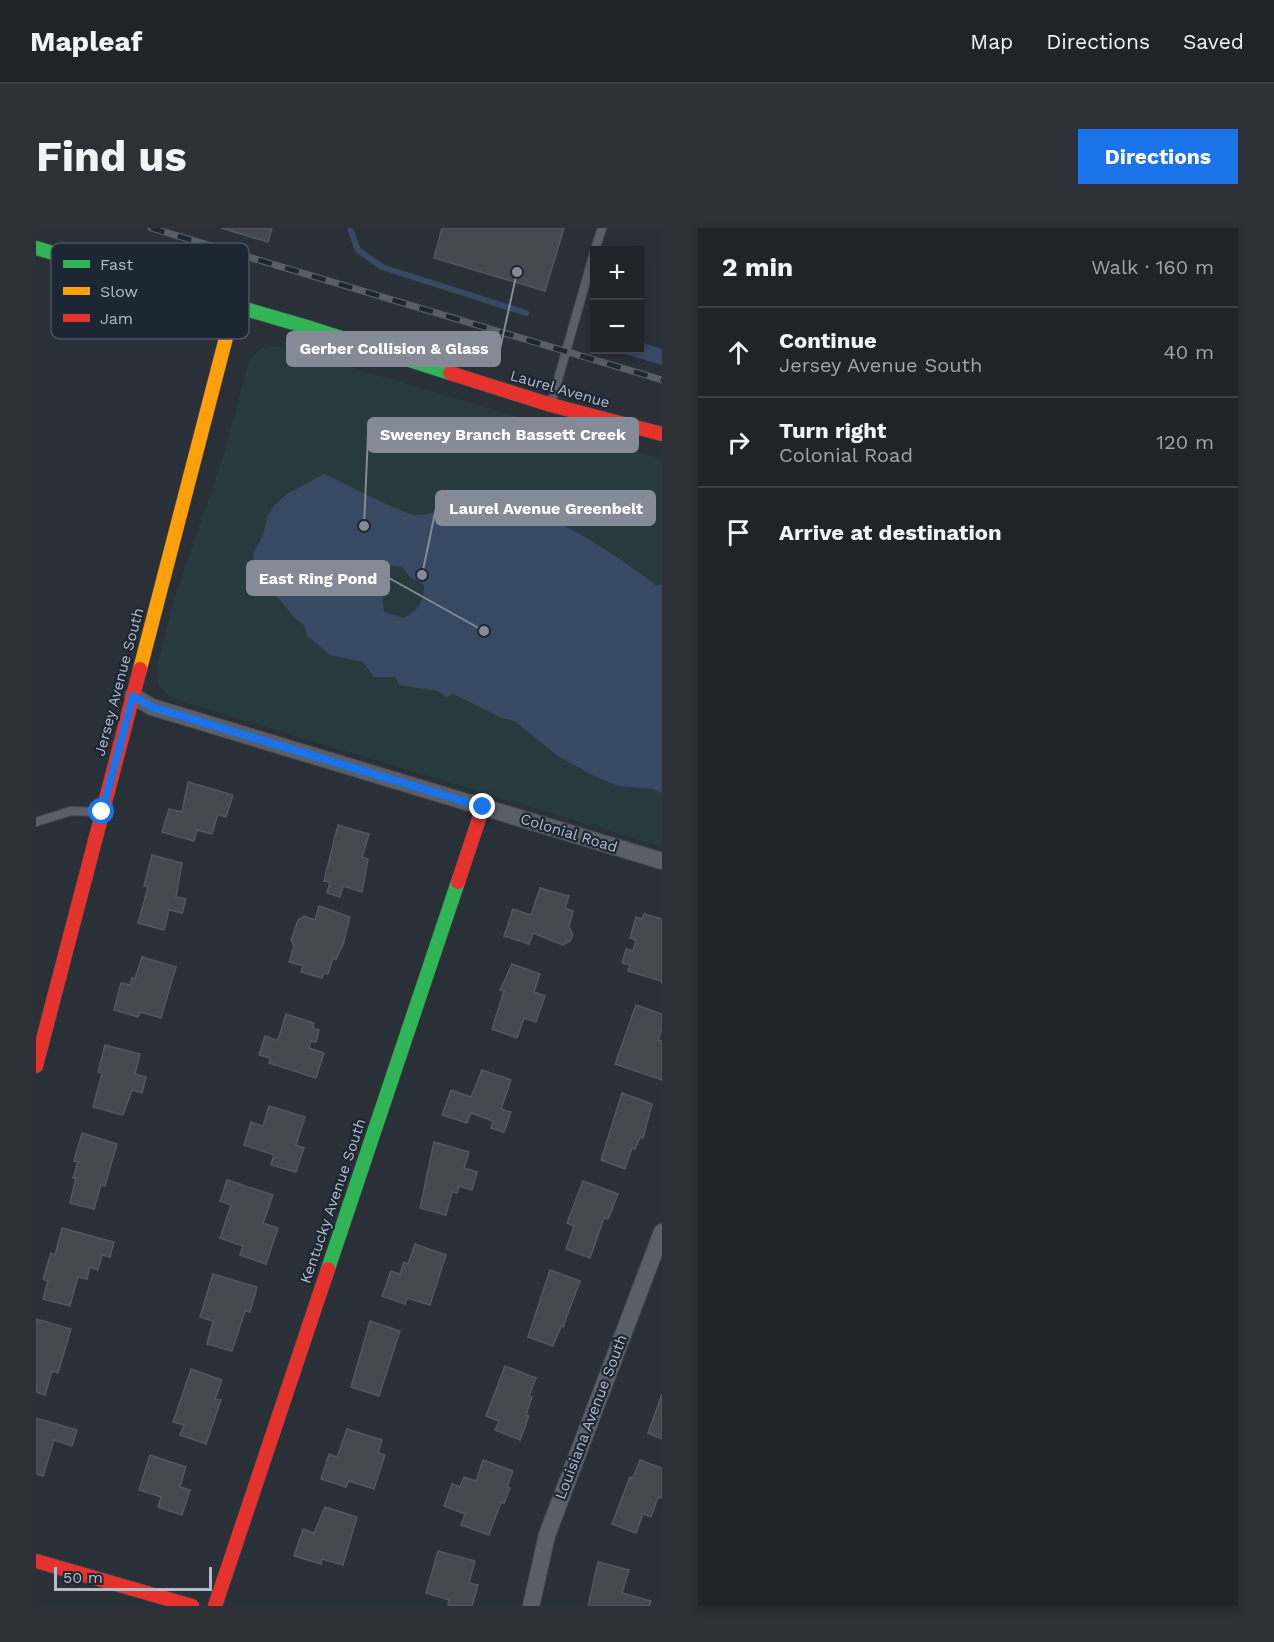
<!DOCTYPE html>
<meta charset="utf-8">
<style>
body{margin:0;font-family:"Work Sans",sans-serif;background:#2d3036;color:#f1f3f6}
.controls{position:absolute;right:18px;top:18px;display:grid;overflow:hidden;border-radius:0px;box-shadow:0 3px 9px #0003}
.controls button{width:54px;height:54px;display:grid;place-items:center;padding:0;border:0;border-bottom:2px solid #3d4147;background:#20242a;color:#f1f3f6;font:30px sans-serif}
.scale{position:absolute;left:18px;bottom:15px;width:158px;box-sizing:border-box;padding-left:6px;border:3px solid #b4bcc9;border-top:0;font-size:16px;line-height:21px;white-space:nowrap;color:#b4bcc9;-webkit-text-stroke:4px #1d2633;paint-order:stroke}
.stop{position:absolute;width:18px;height:18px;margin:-14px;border:4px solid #1a73e8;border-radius:50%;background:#fff}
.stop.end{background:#1a73e8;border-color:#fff;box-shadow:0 2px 6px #0008}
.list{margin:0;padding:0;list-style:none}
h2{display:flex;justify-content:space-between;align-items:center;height:78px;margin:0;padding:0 24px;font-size:26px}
h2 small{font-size:20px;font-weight:400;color:#a2a4a8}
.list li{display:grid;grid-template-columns:39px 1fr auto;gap:18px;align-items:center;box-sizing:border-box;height:90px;padding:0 24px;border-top:2px solid #3d4147}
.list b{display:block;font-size:22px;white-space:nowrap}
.list p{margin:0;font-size:20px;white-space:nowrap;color:#a2a4a8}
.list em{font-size:20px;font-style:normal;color:#a2a4a8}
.icon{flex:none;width:33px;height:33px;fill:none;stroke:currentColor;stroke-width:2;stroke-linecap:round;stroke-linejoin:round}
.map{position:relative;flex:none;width:626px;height:1378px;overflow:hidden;border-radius:0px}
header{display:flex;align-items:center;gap:36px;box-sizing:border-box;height:84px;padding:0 30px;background:#20242a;border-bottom:2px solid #3d4147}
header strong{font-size:28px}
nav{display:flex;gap:33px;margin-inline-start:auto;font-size:21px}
.intro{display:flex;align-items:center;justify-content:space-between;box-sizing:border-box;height:144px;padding:0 36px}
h1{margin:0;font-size:42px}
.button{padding:15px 27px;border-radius:0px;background:#1a73e8;color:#fff;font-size:21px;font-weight:700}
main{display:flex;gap:36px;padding:0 36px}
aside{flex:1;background:#20242a;border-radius:0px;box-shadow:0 3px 9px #0003}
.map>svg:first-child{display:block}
</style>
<header>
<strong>Mapleaf</strong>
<nav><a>Map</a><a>Directions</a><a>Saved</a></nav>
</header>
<div class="intro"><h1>Find us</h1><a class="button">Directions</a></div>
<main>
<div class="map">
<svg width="626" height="1378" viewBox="0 0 626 1378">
<rect width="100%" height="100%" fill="#2a3038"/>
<path fill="#273a3e" d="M234 118 245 119 626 231V619L134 470 122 457 121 439 137 375 189 223 213 132 224 121Z"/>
<g fill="#384963" fill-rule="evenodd">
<path d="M604 114 626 121V137L574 122H604Z"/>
<path d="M288 246C302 252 369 287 379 287 402 287 439 270 460 273 512 281 578 325 620 357H626V565L617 561 582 558 558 548 522 528 478 493 466 490 417 466 410 469 402 463 363 457 359 449H338L327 434 294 427 272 409 268 397 259 390 221 344 217 327 227 307 231 289 239 277 251 266ZM350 338 366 339 374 349 388 357C388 374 383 382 367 390L348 384 345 357Z"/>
</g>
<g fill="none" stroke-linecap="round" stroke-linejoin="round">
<path stroke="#384963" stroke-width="6" d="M314 0 322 22 346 39 490 85"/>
</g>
<g fill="#444950" stroke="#52575f" stroke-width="1.5">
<path d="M185 0H236L232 14Z"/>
<path d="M406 0H528L509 63 398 30Z"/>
<path d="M152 554 197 567 190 589 182 586 176 606 161 602 158 613 126 604 133 581 146 584Z"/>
<path d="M302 597 333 606 326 629 332 631 326 664 307 658 304 669 291 665 294 654 288 653Z"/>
<path d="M116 627 146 635 140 669 150 671 146 685 133 682 128 702 102 695 112 659 108 658Z"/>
<path d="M504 660 533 668 529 680 537 683 533 698 537 707 534 713 527 717 497 705 493 716 468 708 477 681 495 687Z"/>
<path d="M283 678 314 689 307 717 300 731 297 730 292 746 288 745 286 750 265 744 267 738 253 734 258 718 255 712 262 692 268 688 279 692Z"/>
<path d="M608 686 626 691V756L625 753 592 743 594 737 586 735 590 721 597 723 600 712 594 710 600 689 606 691Z"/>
<path d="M106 729 140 739 125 790 104 784 102 789 78 782 85 755 94 757 96 750 99 751Z"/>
<path d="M476 736 504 746 498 764 509 768 500 794 488 790 481 810 456 801 468 763 464 762Z"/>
<path d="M600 777 626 786V801L622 812 626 813V852L579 836Z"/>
<path d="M250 786 278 795 277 800 283 802 280 814 275 813 273 820 288 825 280 850 233 835 234 830 223 827 229 808 240 812 243 809Z"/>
<path d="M69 817 104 826 99 846 110 849 106 865 96 862 87 887 57 879 66 845 62 844Z"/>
<path d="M446 842 475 852 465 881 475 884 468 904 455 900 457 893 435 885 431 895 406 887 415 862 435 869Z"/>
<path d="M586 865 616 876 607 910 604 909 599 921 596 920 589 941 565 932Z"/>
<path d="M233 878 269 889 260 917 268 920 260 944 235 937 238 927 208 917 215 894 227 898Z"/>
<path d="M46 905 81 916 69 958 65 957 58 981 34 975 40 950H37L42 934 38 933Z"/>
<path d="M398 914 433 924 428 940 441 944 436 962 423 958 421 965 416 964 410 987 384 980Z"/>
<path d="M191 952 237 967 227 995 242 1000 230 1036 204 1027 207 1018 184 1010 195 977 184 973Z"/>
<path d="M547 953 582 966 572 991 568 990 554 1030 530 1021 538 998 531 995Z"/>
<path d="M26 1000 78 1014 74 1029 66 1027 62 1042 54 1039 51 1051 42 1049 34 1078 7 1071 12 1053 7 1051 15 1025 19 1027Z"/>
<path d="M379 1016 410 1027 394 1077 371 1070 369 1076 346 1068 355 1043 364 1046 368 1034 372 1036Z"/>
<path d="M514 1042 544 1053 527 1099 525 1098 517 1118 492 1109Z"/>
<path d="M177 1046 221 1059 214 1084 209 1083 196 1123 171 1116 177 1093 164 1089Z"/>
<path d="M0 1091 35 1101 22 1145 16 1143 9 1167 0 1164Z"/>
<path d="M334 1093 364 1103 343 1168 315 1159Z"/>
<path d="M469 1138 500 1150 493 1168 496 1169 490 1187 493 1188 484 1212 459 1202 463 1193 450 1188Z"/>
<path d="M155 1141 186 1152 179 1171 185 1172 170 1216 144 1207 148 1197 137 1194Z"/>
<path d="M626 1166V1211L612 1205Z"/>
<path d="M0 1190 41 1202 36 1218 18 1212 7 1248 0 1246Z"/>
<path d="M311 1201 346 1212 342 1225 349 1227 338 1261 313 1253 310 1259 285 1251 293 1226 301 1229Z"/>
<path d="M114 1227 150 1239 144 1259 154 1262 146 1287 122 1279 125 1269 103 1262Z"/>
<path d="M447 1232 477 1243 471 1259 474 1260 468 1275 465 1274 453 1307 425 1297 429 1286 408 1278 416 1256 424 1259 428 1249 440 1253Z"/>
<path d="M604 1232 626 1240V1270L622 1269 615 1289 607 1286 600 1305 576 1296 594 1249 597 1250Z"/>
<path d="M289 1279 321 1289 307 1337 286 1331 285 1336 258 1328 267 1301 278 1305Z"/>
<path d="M402 1323 439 1333 433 1355 442 1357 436 1378 412 1377 413 1372 390 1365Z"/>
<path d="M562 1334 593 1342 586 1365 615 1373 613 1378H552Z"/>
</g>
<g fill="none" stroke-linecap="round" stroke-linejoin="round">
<g stroke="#484c53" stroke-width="10">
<g id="lane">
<path d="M559 22 566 0"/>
<path d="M515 176 558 25"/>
<path d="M0 594 35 583 66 584"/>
</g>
</g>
<g stroke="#484c53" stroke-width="18">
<g id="street">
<path d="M97 468 116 479 626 633"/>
<path d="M495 1378 511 1307 626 1004"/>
</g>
</g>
<g stroke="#484c53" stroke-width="15">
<g id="fast">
<path d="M0 20 271 99 414 145"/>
<path d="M292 1041 422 654"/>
</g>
</g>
<g stroke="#484c53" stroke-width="15">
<path id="slow" d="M104 441 198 79"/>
</g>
<g stroke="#484c53" stroke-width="15">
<g id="jam">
<path d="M414 145 515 177 626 206"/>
<path d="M422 654 447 579"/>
<path d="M0 838 104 441"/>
<path d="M0 1333 156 1378"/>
<path d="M179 1378 292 1041"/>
</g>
</g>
<use href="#lane" stroke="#5a5e66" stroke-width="8"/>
<use href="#street" stroke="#5a5e66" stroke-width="16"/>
<use href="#fast" stroke="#30b455" stroke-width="14"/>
<use href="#slow" stroke="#ff9f0a" stroke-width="14"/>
<use href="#jam" stroke="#e5322d" stroke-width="14"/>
<g stroke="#595d64" stroke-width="7">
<path id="rail" d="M115 0 626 152"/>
</g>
<use href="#rail" stroke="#1d2633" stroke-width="4.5" stroke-dasharray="14" stroke-linecap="butt"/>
</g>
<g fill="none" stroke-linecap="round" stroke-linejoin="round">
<path stroke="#1a73e8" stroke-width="8" d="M66 584 97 468 116 479 447 579"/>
</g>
<g text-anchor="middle" stroke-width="4.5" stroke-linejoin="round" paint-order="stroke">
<g font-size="15" fill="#b4bcc9" stroke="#1d2633">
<text transform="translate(524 161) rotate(16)" y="5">Laurel Avenue</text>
<text transform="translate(83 454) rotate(-75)" y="5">Jersey Avenue South</text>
<text transform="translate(533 605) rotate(17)" y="5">Colonial Road</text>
<text transform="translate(297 973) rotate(-71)" y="5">Kentucky Avenue South</text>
<text transform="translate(555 1189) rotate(-69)" y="5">Louisiana Avenue South</text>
</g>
</g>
<rect x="15" y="15" width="198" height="96" rx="9" fill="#1d2633" stroke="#4a5360" stroke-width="1.5"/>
<rect x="27" y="32" width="27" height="8" fill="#30b455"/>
<rect x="27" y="59" width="27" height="8" fill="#ff9f0a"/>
<rect x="27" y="86" width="27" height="8" fill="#e5322d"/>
<g font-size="16" fill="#b4bcc9">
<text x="64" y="42">Fast</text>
<text x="64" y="69">Slow</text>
<text x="64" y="96">Jam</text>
</g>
<path fill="none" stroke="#848b96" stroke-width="2" d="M481 44L464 121M328 298L332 207M386 347L400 280M448 403L353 350"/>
<g fill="#848b96" stroke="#1d2633" stroke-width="2">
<circle cx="481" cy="44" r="6"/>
<circle cx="328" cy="298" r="6"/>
<circle cx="386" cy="347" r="6"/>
<circle cx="448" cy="403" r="6"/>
</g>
<g fill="#848b96" stroke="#848b96" stroke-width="2">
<rect x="251" y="104" width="213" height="34" rx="6"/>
<rect x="332" y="190" width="270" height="34" rx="6"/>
<rect x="400" y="263" width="219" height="34" rx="6"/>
<rect x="211" y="333" width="142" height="34" rx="6"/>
</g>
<g font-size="16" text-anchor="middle" font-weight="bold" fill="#fff">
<text x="358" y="126">Gerber Collision &amp; Glass</text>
<text x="467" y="212">Sweeney Branch Bassett Creek</text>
<text x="510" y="286">Laurel Avenue Greenbelt</text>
<text x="282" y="356">East Ring Pond</text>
</g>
</svg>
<div class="controls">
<button>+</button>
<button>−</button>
</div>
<div class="scale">50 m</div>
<div class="stop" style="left:66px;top:584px"></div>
<div class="stop end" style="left:447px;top:579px"></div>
</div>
<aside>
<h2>2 min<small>Walk · 160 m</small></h2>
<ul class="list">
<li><svg class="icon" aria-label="ahead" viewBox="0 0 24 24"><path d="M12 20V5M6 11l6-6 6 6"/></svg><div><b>Continue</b><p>Jersey Avenue South</p></div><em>40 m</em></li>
<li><svg class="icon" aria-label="right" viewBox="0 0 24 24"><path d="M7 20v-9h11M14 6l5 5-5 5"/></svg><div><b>Turn right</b><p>Colonial Road</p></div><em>120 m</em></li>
<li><svg class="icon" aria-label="arrive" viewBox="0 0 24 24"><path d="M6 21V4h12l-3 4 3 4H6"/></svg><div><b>Arrive at destination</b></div></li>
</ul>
</aside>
</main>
